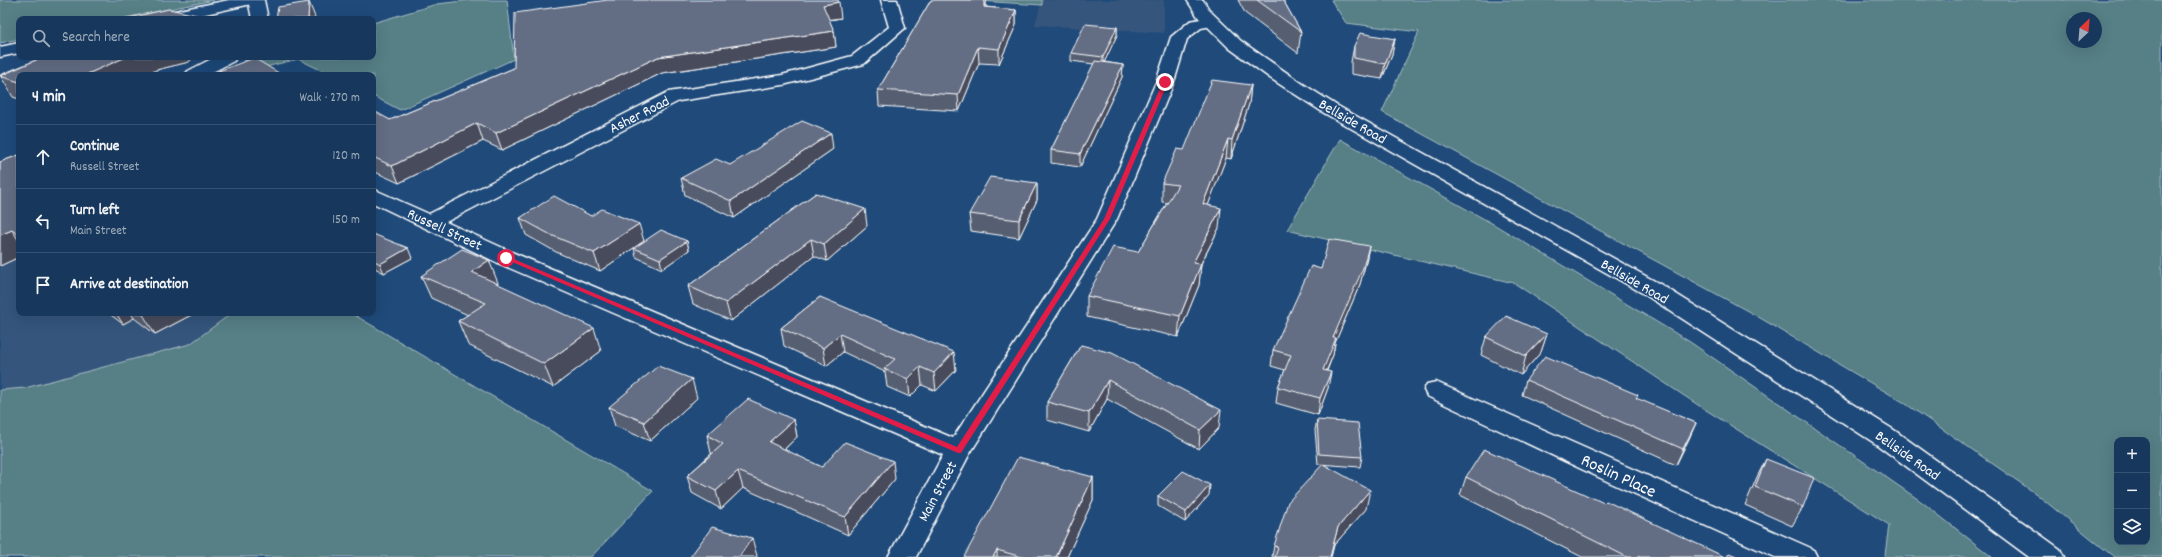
<!DOCTYPE html>
<meta charset="utf-8">
<style>
body{margin:0;font-family:Dekko,sans-serif;background:#244365;color:#f1f3f6}
.controls{position:absolute;right:12px;bottom:12px;display:grid;overflow:hidden;border-radius:8px;box-shadow:0 4px 16px #0002}
.controls button{width:36px;height:36px;display:grid;place-items:center;padding:0;border:0;border-bottom:1px solid #365272;background:#17385c;color:#f1f3f6;font:20px sans-serif}
.compass{position:absolute;left:2066px;top:12px;width:36px;height:36px;border-radius:50%;background:#17385c;box-shadow:0 4px 16px #0002;rotate:26deg}
.stop{position:absolute;width:12px;height:12px;margin:-9px;border:3px solid #e11d48;border-radius:50%;background:#fff}
.stop.end{background:#e11d48;border-color:#fff;box-shadow:0 1px 4px #0008}
.list{margin:0;padding:0;list-style:none}
h2{display:flex;justify-content:space-between;align-items:center;height:52px;margin:0;padding:0 16px;font-size:17px}
h2 small{font-size:13px;font-weight:400;color:#9eacbb}
.list li{display:grid;grid-template-columns:26px 1fr auto;gap:12px;align-items:center;box-sizing:border-box;height:64px;padding:0 16px;border-top:1px solid #365272}
.list b{display:block;font-size:15px;white-space:nowrap}
.list p{margin:0;font-size:13px;white-space:nowrap;color:#9eacbb}
.list em{font-size:13px;font-style:normal;color:#9eacbb}
.icon{flex:none;width:22px;height:22px;fill:none;stroke:currentColor;stroke-width:2;stroke-linecap:round;stroke-linejoin:round}
.map{position:relative;flex:none;width:2162px;height:557px;overflow:hidden}
.search{position:absolute;background:#17385c;box-shadow:0 4px 16px #0002;left:16px;top:16px;width:360px;height:44px;display:flex;align-items:center;gap:10px;box-sizing:border-box;padding:0 14px;border-radius:8px;color:#9eacbb;font-size:15px}
.panel{position:absolute;background:#17385c;box-shadow:0 4px 16px #0002;left:16px;top:72px;width:360px;height:244px;border-radius:8px}
.map>svg:first-child{display:block}
</style>
<div class="map">
<svg width="2162" height="557" viewBox="0 0 2162 557">
<rect width="100%" height="100%" fill="#1f4a7a"/>
<filter id="ink" filterUnits="userSpaceOnUse"><feTurbulence type="fractalNoise" baseFrequency=".025" numOctaves="2"/><feDisplacementMap in="SourceGraphic" scale="8" xChannelSelector="R" yChannelSelector="G"/><feConvolveMatrix kernelMatrix="1 2 1 2 8 2 1 2 1" color-interpolation-filters="sRGB"/></filter>
<g filter="url(#ink)">
<g fill="#34547d">
<path d="M1042 0H1164V33L1035 25Z"/>
<path d="M19 173V313L231 314 190 344 25 388 0 390V182Z"/>
</g>
<g fill="#567f86" stroke="#aabfc2" fill-rule="evenodd">
<path d="M0 0H214L119 19H19V39L0 43Z"/>
<path d="M471 0H507L514 59 400 110 373 96V75H331L298 59 233 75H221L251 57H373V23L437 4Z"/>
<path d="M963 0H1042V5Z"/>
<path d="M1331 0H2162V557H2114L2035 493 1903 402 1755 315 1382 112 1419 32 1346 23ZM2072 18H2096V42H2072ZM2117 440H2147V542H2117Z"/>
<path d="M1340 139 1495 225 1690 342 1922 502 1992 557H1887L1885 555 1889 525 1698 405 1514 283 1287 230Z"/>
<path d="M232 313H351L653 491 591 557H0V390L25 388 190 344Z"/>
</g>
<g fill="none" stroke-linecap="round" stroke-linejoin="round">
<g stroke="#fff" stroke-width="3">
<g id="minor">
<path d="M248 0H264L268 19H252Z"/>
<path d="M881 0H897L905 28 864 64 783 85 679 101 446 222 514 253 953 438 1097 219 1156 82 1171 37 1190 21 1211 17 1217 19 1219 22 1217 25 1201 28 1187 39 1174 82 1117 219 969 455 916 557H888L943 455 498 263 373 203V189L429 214 668 92 782 75 852 56 889 27Z"/>
<path d="M215 57H236L234 61 207 75H185L188 71Z"/>
<path d="M1436 382 1813 549 1817 557H1775L1611 483 1427 396 1424 390 1427 384Z"/>
</g>
</g>
<g stroke="#fff" stroke-width="3">
<g id="tertiary">
<path d="M229 0H259L256 3 183 19H152L154 16 160 14Z"/>
<path d="M19 43V53L0 57V47Z"/>
</g>
</g>
<g stroke="#fff" stroke-width="3">
<path id="primary" d="M1187 0H1203L1210 11 1241 41 1303 84 1336 105 1660 284 1894 430 2060 549 2064 557H2029L1876 444 1644 294 1324 113 1270 78 1229 48 1198 17Z"/>
</g>
<use href="#minor" fill="#1f4a7a" fill-rule="evenodd"/>
<use href="#tertiary" fill="#1f4a7a" fill-rule="evenodd"/>
<use href="#primary" fill="#1f4a7a" fill-rule="evenodd"/>
</g>
<g fill="#565e72" stroke="#fff">
<path d="M931 0H986V7L1016 10V25L999 64 979 63 959 111 879 106 878 90Z"/>
<path d="M1238 0H1283L1301 32 1298 53 1245 13Z"/>
<path d="M841 18 829 20 834 31 836 47 662 73 502 150 483 141 399 183 373 171V112L390 120 514 68Z"/>
<path d="M1117 27V35L1104 62 1123 65 1122 77 1080 167 1051 163V150L1094 64 1071 61V53Z"/>
<path d="M1395 39 1392 54 1382 79 1351 74V62L1354 46Z"/>
<path d="M43 57H193L189 62 156 70 19 75V99L13 97 0 75Z"/>
<path d="M219 71 282 75H220Z"/>
<path d="M1251 85 1249 104 1231 159 1226 158 1208 205 1219 228 1201 264 1199 285 1178 337 1087 317V296L1138 252 1167 203 1162 202V183L1184 150Z"/>
<path d="M833 149 734 218 685 195 681 178 730 165Z"/>
<path d="M19 155V257L0 266V162Z"/>
<path d="M1037 183V200L1019 238 971 231 969 214Z"/>
<path d="M816 193 867 226 827 261 814 256 731 321 693 304 688 286Z"/>
<path d="M591 216 644 241 600 271 556 252 526 235 520 218Z"/>
<path d="M373 234 412 258 384 273 373 267Z"/>
<path d="M687 241 689 250 662 269 636 257 634 248Z"/>
<path d="M1369 246 1366 262 1360 284 1335 343 1333 355 1327 371 1328 388 1318 415 1276 403 1278 387 1285 370 1271 366 1273 350 1321 269Z"/>
<path d="M421 276 498 283 497 284 601 351 553 387 468 345 458 321 468 315 431 298Z"/>
<path d="M820 297 956 370 936 391 922 385 910 397 887 387 885 372 843 352 826 366 784 346 781 328Z"/>
<path d="M108 313H195L155 334 134 318 123 324Z"/>
<path d="M1547 334 1541 352 1521 375 1481 355 1486 337Z"/>
<path d="M1081 345 1219 428 1199 449 1107 399 1089 432 1047 420V402Z"/>
<path d="M1526 380 1636 399 1696 423 1676 465 1522 395Z"/>
<path d="M697 398 650 441 615 426 609 407Z"/>
<path d="M794 420 797 437 784 450 822 467 895 479 848 535 743 488 721 509 692 493 687 476 712 453H711L707 435Z"/>
<path d="M1317 420 1362 457 1360 467 1318 464 1315 430Z"/>
<path d="M1766 459 1803 507 1792 526 1745 505 1757 477Z"/>
<path d="M1093 477V500L1067 557H964Z"/>
<path d="M1466 477 1725 557H1582L1460 495Z"/>
<path d="M1209 495 1185 522 1158 506V496Z"/>
<path d="M1366 509 1334 545 1331 557H1272L1274 546Z"/>
</g>
<g fill="#464c5c" stroke="#fff">
<path d="M984 0H986V3L985 22Z"/>
<path d="M309 2 315 17V19H308Z"/>
<path d="M839 2 841 18 825 20 823 5Z"/>
<path d="M1016 10V25L999 64V49Z"/>
<path d="M1117 27V35L1103 65V57Z"/>
<path d="M834 31 836 47 662 73 502 150 496 133 658 57Z"/>
<path d="M1395 39 1392 54 1382 79 1385 64Z"/>
<path d="M978 47 979 63 959 111 958 95Z"/>
<path d="M126 57H193L189 62 156 70 145 75H85Z"/>
<path d="M1123 65 1122 77 1080 167V154Z"/>
<path d="M1251 85 1249 104 1231 159 1232 140Z"/>
<path d="M477 123 483 141 399 183 392 166Z"/>
<path d="M831 133 833 149 734 218 731 201Z"/>
<path d="M1228 139 1226 158 1201 224 1203 204Z"/>
<path d="M1037 183V200L1019 238V220Z"/>
<path d="M1221 208 1219 228 1191 283 1193 263Z"/>
<path d="M865 209 867 226 827 261 824 244Z"/>
<path d="M639 224 644 241 600 271 594 253Z"/>
<path d="M12 230 19 241V257L0 266V235Z"/>
<path d="M811 239 814 256 731 321 726 303Z"/>
<path d="M687 241 689 250 662 269 660 259Z"/>
<path d="M1369 246 1366 262 1360 284 1335 343 1333 355 1320 386 1323 370 1333 338Z"/>
<path d="M408 248 412 258 384 273 380 264Z"/>
<path d="M489 260 498 283 481 295 472 272Z"/>
<path d="M1201 264 1199 285 1178 337 1180 316Z"/>
<path d="M116 313H131L134 318 123 324Z"/>
<path d="M142 313H195L155 334Z"/>
<path d="M594 328 601 351 553 387 544 364Z"/>
<path d="M840 334 843 352 826 366 823 348Z"/>
<path d="M1547 334 1541 352 1521 375 1526 356Z"/>
<path d="M954 352 956 370 936 391 934 373Z"/>
<path d="M920 367 922 385 910 397 908 379Z"/>
<path d="M1331 372 1328 388 1318 415 1320 398Z"/>
<path d="M692 379 697 398 650 441 644 422Z"/>
<path d="M1108 380 1107 399 1089 432V413Z"/>
<path d="M1221 410 1219 428 1199 449 1200 430Z"/>
<path d="M794 420 797 437 773 460 769 442Z"/>
<path d="M1696 423 1689 439 1676 465 1683 449Z"/>
<path d="M893 461 895 479 848 535 845 517Z"/>
<path d="M738 471 743 488 721 509 716 491Z"/>
<path d="M1093 477V500L1067 557H1056Z"/>
<path d="M1210 485 1209 495 1185 522 1186 512Z"/>
<path d="M1370 490 1366 509 1334 545 1331 557H1330L1338 527Z"/>
<path d="M752 538 757 556V557H739Z"/>
<path d="M997 550V557H993Z"/>
</g>
<g fill="#646d84" stroke="#fff">
<path d="M608 0H838L839 2 823 5 834 31 658 57 496 133 477 123 392 166 373 157V112L374 111 390 120 514 68 515 13Z"/>
<path d="M931 0H984V7L1016 10 999 49 978 47 958 95 878 90Z"/>
<path d="M1257 0H1283L1301 32Z"/>
<path d="M309 2 308 19H276L278 7Z"/>
<path d="M169 9 201 16 199 19H124Z"/>
<path d="M1085 24 1117 27 1103 57 1071 53Z"/>
<path d="M1360 33 1395 39 1385 64 1354 58V46Z"/>
<path d="M43 57H126L85 75H19V82L0 76Z"/>
<path d="M254 58 282 75H224L219 71Z"/>
<path d="M1095 61 1123 65 1080 154 1051 150Z"/>
<path d="M1212 80 1251 85 1232 140 1228 139 1203 204 1221 208 1193 263 1201 264 1180 316 1087 296 1113 247 1138 252 1178 185 1162 183 1177 149 1184 150Z"/>
<path d="M802 121 831 133 731 201 681 178 716 159 730 165Z"/>
<path d="M19 155V235L12 230 0 235V162Z"/>
<path d="M990 177 1037 183 1019 220 969 214Z"/>
<path d="M816 193 865 209 824 244 811 239 726 303 688 286Z"/>
<path d="M554 196 591 216 602 209 639 224 594 253 551 235 520 218Z"/>
<path d="M661 230 687 241 660 259 634 248Z"/>
<path d="M373 234 408 248 380 264 373 260Z"/>
<path d="M1329 239 1369 246 1363 268 1333 338H1336L1323 370 1331 372 1320 398 1278 387 1291 355 1273 350 1311 266 1321 269Z"/>
<path d="M462 249 489 260 472 272 594 328 544 364 458 321 486 303 421 276Z"/>
<path d="M820 297 954 352 934 373 920 367 908 379 884 369 895 359 840 334 823 348 781 328Z"/>
<path d="M1506 316 1547 334 1526 356 1486 337Z"/>
<path d="M1081 345 1112 353 1221 410 1200 430 1108 380 1089 413 1047 402Z"/>
<path d="M1545 356 1638 395 1636 398 1696 423 1683 449 1526 380Z"/>
<path d="M658 366 692 379 644 422 609 407Z"/>
<path d="M748 399 794 420 769 442 822 467 845 442 893 461 845 517 738 471 716 491 687 476 723 444 707 435Z"/>
<path d="M1317 420 1358 423 1362 457 1319 454Z"/>
<path d="M1484 449 1604 503 1606 501 1725 557H1640L1637 556V557H1627L1466 477Z"/>
<path d="M1018 457 1093 477 1056 557H1022L997 550 993 557H964Z"/>
<path d="M1766 459 1814 478 1803 507 1755 487Z"/>
<path d="M1323 464 1370 490 1338 527 1330 557H1275L1278 547 1274 546 1288 502Z"/>
<path d="M1183 471 1210 485 1186 512 1158 496Z"/>
<path d="M712 527 752 538 739 557H690Z"/>
<path d="M1729 553 1739 557H1727Z"/>
</g>
</g>
<path fill="#e11d48" d="M1163 81 1168 82 1110 219 961 453H958L503 258 509 257 957 447 1104 219Z"/>
<g text-anchor="middle" stroke-width="3" stroke-linejoin="round" paint-order="stroke">
<g font-size="15" fill="#fff" stroke="#1f4a7a">
<text transform="translate(639 114) rotate(-27)" y="5">Asher Road</text>
<text transform="translate(1353 121) rotate(30)" y="5">Bellside Road</text>
<text transform="translate(445 229) rotate(25)" y="5">Russell Street</text>
<text transform="translate(1635 281) rotate(30)" y="5">Bellside Road</text>
<text transform="translate(1908 455) rotate(35)" y="5">Bellside Road</text>
<text transform="translate(937 491) rotate(-62)" y="5">Main Street</text>
</g>
<g font-size="18" fill="#fff" stroke="#1f4a7a">
<text transform="translate(1619 475) rotate(25)" y="6">Roslin Place</text>
</g>
</g>
</svg>
<div class="controls">
<button>+</button>
<button>−</button>
<button><svg class="icon" aria-label="layers" viewBox="0 0 24 24"><path d="M12 4l9 5-9 5-9-5zM3 14l9 5 9-5"/></svg></button>
</div>
<svg class="compass" viewBox="-18 -18 36 36"><path d="M0-13l5 13h-10z" fill="#e53935"/><path d="M0 13l5-13h-10z" fill="#9eacbb"/></svg>
<div class="stop" style="left:506px;top:258px"></div>
<div class="stop end" style="left:1165px;top:82px"></div>
<div class="search"><svg class="icon" aria-label="search" viewBox="0 0 24 24"><circle cx="10" cy="10" r="6"/><path d="M15 15l6 6"/></svg>Search here</div>
<section class="panel">
<h2>4 min<small>Walk · 270 m</small></h2>
<ul class="list">
<li><svg class="icon" aria-label="ahead" viewBox="0 0 24 24"><path d="M12 20V5M6 11l6-6 6 6"/></svg><div><b>Continue</b><p>Russell Street</p></div><em>120 m</em></li>
<li><svg class="icon" aria-label="left" viewBox="0 0 24 24"><path d="M17 20v-9H6M10 6l-5 5 5 5"/></svg><div><b>Turn left</b><p>Main Street</p></div><em>150 m</em></li>
<li><svg class="icon" aria-label="arrive" viewBox="0 0 24 24"><path d="M6 21V4h12l-3 4 3 4H6"/></svg><div><b>Arrive at destination</b></div></li>
</ul>
</section>
</div>
